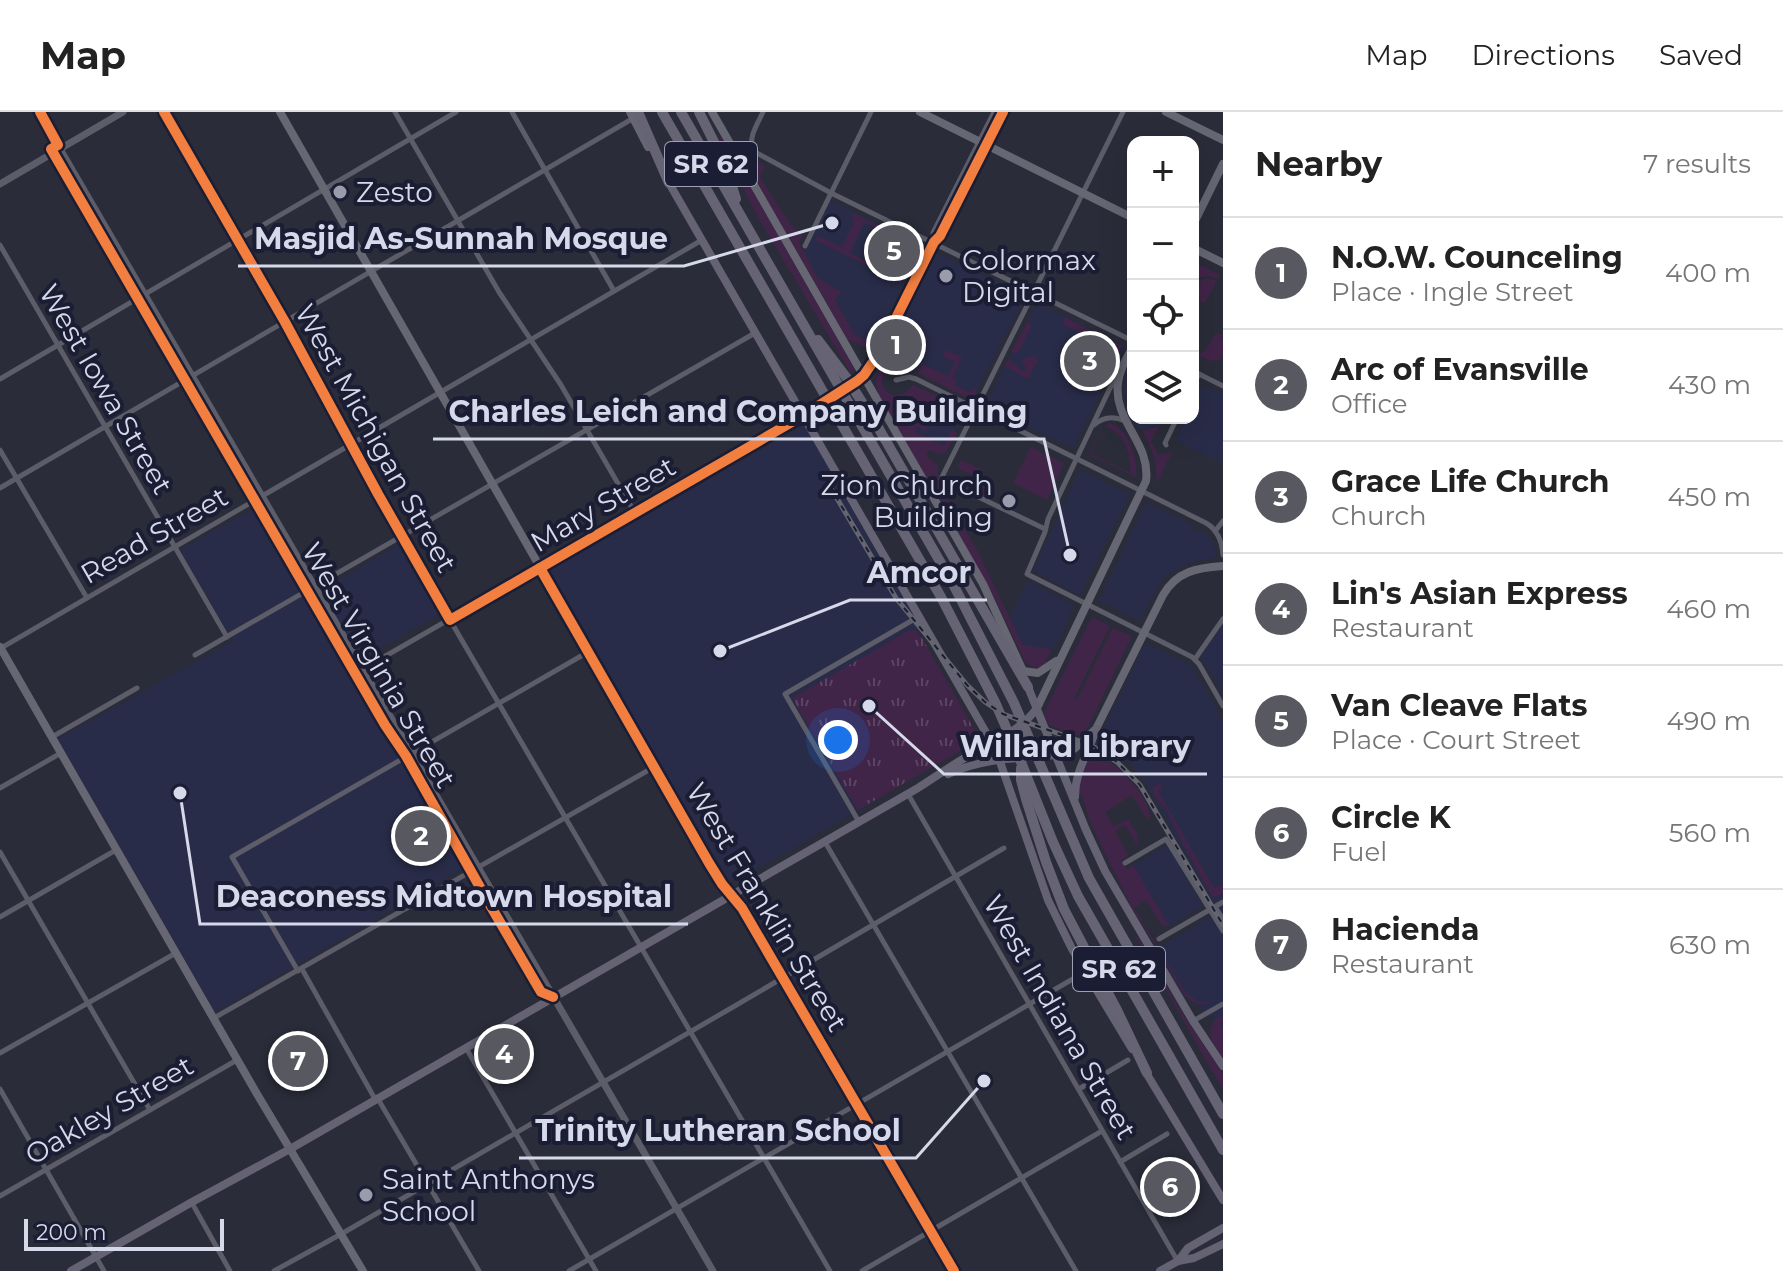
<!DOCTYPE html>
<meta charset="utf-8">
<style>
body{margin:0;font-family:Montserrat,sans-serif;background:#f2f2f2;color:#222}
.controls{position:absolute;right:24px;top:24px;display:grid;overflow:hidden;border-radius:16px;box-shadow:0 8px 32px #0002}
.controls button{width:72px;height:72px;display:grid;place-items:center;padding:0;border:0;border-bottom:2px solid #e0e0e0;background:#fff;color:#222;font:40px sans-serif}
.scale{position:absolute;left:24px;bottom:20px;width:200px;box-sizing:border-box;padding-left:8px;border:4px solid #d6d9e9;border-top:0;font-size:22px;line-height:28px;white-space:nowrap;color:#d6d9e9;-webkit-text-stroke:6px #1b1d34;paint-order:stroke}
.you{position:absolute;left:838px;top:628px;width:28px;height:28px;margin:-20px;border:6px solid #fff;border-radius:50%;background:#1a73e8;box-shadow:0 0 0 12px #1a73e833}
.badge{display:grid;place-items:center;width:52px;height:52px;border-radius:50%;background:#585960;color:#fff;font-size:26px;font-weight:700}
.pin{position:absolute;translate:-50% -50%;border:4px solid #fff;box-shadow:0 2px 8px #0006}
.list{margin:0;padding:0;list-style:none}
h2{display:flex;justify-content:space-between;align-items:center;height:104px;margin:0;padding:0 32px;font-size:34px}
h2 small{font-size:26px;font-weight:400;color:#767676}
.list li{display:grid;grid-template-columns:52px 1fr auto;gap:24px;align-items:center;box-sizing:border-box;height:112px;padding:0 32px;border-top:2px solid #e0e0e0}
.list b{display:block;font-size:30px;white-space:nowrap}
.list p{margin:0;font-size:26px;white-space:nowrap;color:#767676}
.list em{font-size:26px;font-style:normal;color:#767676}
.icon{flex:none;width:44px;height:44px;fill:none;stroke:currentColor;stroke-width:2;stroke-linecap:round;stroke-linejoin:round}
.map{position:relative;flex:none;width:1223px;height:1159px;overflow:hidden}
header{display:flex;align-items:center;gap:48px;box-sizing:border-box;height:112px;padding:0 40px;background:#fff;border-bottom:2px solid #e0e0e0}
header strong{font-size:38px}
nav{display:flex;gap:44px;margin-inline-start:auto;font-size:28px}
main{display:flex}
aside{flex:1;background:#fff}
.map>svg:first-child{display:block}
</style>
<header>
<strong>Map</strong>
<nav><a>Map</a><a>Directions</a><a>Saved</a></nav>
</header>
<main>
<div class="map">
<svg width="1223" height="1159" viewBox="0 0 1223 1159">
<defs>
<pattern id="park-tufts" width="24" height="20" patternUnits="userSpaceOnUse" patternTransform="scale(2)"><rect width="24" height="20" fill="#412549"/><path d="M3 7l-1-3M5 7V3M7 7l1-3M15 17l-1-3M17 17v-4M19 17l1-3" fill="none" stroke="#5c4463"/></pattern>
</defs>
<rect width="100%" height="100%" fill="#2a2c39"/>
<g fill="#292c48">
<path d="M830 88 922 133 873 232 855 223 835 188 840 180 818 167 804 140Z"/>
<path d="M936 141 1023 182 1024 186 973 285 886 242Z"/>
<path d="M1039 193H1042L1122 233 1123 235 1073 336 985 295 1034 197Z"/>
<path d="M1133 250V306H1168L1165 311 1140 319 1129 300 1124 281 1126 265Z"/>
<path d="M1205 275 1223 282V352L1176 328 1186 306H1193V292L1199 279Z"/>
<path d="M941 288 964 300 956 320 951 319 944 334 915 320 918 315 926 318Z"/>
<path d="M805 313 922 515 916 519 910 518 792 586 858 698 737 769 728 767 662 656 550 458Z"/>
<path d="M1082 359 1129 383 1081 481 1079 483 1033 458 1079 360Z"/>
<path d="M1148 391 1189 411 1193 418 1198 420 1203 419 1214 432 1216 443 1212 447 1195 449 1181 454 1162 467 1140 509 1099 488 1142 399Z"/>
<path d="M260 393 312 483 398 433 439 503 350 553 467 754 215 900 58 627 233 529 180 438Z"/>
<path d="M1028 469 1074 494 1055 534 1052 537 1023 534 1009 507Z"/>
<path d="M1223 507V581L1199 541Z"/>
<path d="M1147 532 1191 553 1223 608V916L1198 893 1184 884 1155 838 1219 800 1143 667 1129 650 1098 629 1144 534Z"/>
<path d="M1167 733 1203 794 1168 814 1133 753Z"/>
</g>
<g fill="#412549" fill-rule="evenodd">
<path d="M721 24 855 257 850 260 755 100 718 26Z"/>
<path d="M743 31 752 47 765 53 760 66 791 113 802 124 799 131 818 166 841 180 835 188 855 223 872 231 870 238 851 228 848 229 745 49Z"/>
<path d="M853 101 887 118H881L864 110 850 141 876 154 882 142 886 144 884 151 891 155 894 148 898 149 893 161 903 166 901 170 815 128 817 124 842 135 854 111 851 103Z"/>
<path d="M1193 149 1220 163 1218 167 1208 164 1193 167Z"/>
<path d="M1207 166 1217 169 1205 191 1199 188 1201 185 1196 183V179L1193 177V169L1198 172 1202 168Z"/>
<path d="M1064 205 1122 234 1119 241 1063 212Z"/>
<path d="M1028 209 1031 212V215L1019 239 1014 242 1011 240Z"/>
<path d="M1216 221 1222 223 1220 226 1223 228V243L1219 248 1210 249 1197 243 1205 239Z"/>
<path d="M946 238 962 245 952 266 957 269 955 273 970 281 973 277 977 278 973 287 971 288 918 261 922 252 948 264 955 250 943 244Z"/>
<path d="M886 243 903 251C862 260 890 302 913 273L942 286 926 319 918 315 915 320 944 334 951 318 957 321 945 341 939 342 929 338 926 344 938 353V366L944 370 941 377 975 434 1023 533 1052 537 1043 554 1035 556 1025 550 995 487 878 281 876 266Z"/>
<path d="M1033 244 1038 247 1028 267 1004 254 1007 249 1010 248 1024 260 1027 257 1021 248Z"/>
<path d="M1110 311C1128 316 1139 348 1136 365L1089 343 1103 315ZM1104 314C1128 325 1128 336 1131 361L1091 342Z"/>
<path d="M1159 314 1151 329 1158 343 1172 340 1156 372C1158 352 1153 337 1142 319Z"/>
<path d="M1031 335 1064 351 1047 388 1013 371Z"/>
<path d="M961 348 983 358 981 364 989 368 991 365 993 366 992 370 994 371 988 384 985 385 968 377 975 364 957 356Z"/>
<path d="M1092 505 1110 514 1074 587 1077 588 1113 516 1132 524 1089 613 1081 624C1076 623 1054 615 1050 613 1047 611 1045 605 1044 601Z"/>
<path d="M1094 640C1114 649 1153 686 1150 709L1145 704 1132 683 1105 700 1114 715 1128 707 1138 723 1137 733 1125 713 1115 719 1128 743 1121 748 1127 757 1133 753 1169 814H1162L1146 788 1134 796 1186 881 1199 890H1211C1199 894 1192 891 1184 882L1130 792 1090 710 1082 683H1079V669L1088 645 1091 646Z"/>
<path d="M1160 671 1162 676 1158 679 1214 776 1223 772V781L1213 786 1180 726 1167 699 1154 683 1153 676Z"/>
<path d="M1135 824 1138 825 1183 903 1223 962V978Z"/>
<path d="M1222 902 1223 908 1220 912 1223 916V946C1211 929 1202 918 1222 902Z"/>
</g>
<path fill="url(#park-tufts)" d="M910 518 916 519 922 526 978 624 977 629 858 698 792 586Z"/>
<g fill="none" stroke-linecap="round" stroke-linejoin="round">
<g stroke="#5c5d68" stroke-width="5">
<path d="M164 0 285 210 401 424 830 1159"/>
<path d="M395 0 499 180 561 273 635 401"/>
<path d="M512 0 614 179"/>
<path d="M763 0C757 13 748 25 753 39L831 81 1133 229"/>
<path d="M934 129 933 121 994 0"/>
<path d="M0 133 227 525"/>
<path d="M805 134 871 0"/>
<path d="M1193 259 1223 274"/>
<path d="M0 267 456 0"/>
<path d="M1116 267 1110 276 1048 407 1045 420 1027 462 1192 545 1199 552 1223 594"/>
<path d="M896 268 909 265 916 267 1206 411C1218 418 1222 429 1223 443"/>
<path d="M1193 273 1199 262"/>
<path d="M1094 313C1104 304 1114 304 1125 309"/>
<path d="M1166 333 1165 331 1177 306"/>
<path d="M0 338 87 486"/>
<path d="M0 376 632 7"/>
<path d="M1045 417 941 367 1123 0"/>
<path d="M1216 418 1223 409"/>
<path d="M1 536 702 128"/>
<path d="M195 543 755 221"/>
<path d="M1195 547 1223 507"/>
<path d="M363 557 804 303 857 269 864 263 877 244 934 130 940 124 1003 0"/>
<path d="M52 625 137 576"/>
<path d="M0 676 61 641"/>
<path d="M908 682 1177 1148"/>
<path d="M859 710 785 582 918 505"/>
<path d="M825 730 1076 1159"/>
<path d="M0 740 150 998"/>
<path d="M1125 751 1166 727 1223 819"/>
<path d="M1215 795 1223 807"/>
<path d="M0 805 116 738"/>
<path d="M1159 827 1223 790"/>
<path d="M302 857 375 987"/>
<path d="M298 859 232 745 588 540"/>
<path d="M214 906 654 655"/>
<path d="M1193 909 1223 892"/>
<path d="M466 936 596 1159"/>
<path d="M0 941 176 841"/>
<path d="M0 977 104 1159"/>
<path d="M1079 977 1128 948"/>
<path d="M378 987 479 1159"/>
<path d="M1120 1050 1167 1022"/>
<path d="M0 1084 237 948"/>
<path d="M192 1091 230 1159"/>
<path d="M274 1159 343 1121 733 895 1004 736"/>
<path d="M569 1159 1078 864"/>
<path d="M862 1159 1102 1019"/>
</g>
<g stroke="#5c5d68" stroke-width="7">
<path d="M60 37 713 1159"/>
<path d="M0 72 123 0"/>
</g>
<g stroke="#666773" stroke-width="8">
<path d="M40 0 60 37"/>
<path d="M280 0 709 751 722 772 742 796 954 1159"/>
<path d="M630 0 648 35"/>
<path d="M712 0 983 472 1023 559"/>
<path d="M920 0 1133 106"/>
<path d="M1166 0 1223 28"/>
<path d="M1193 113 1223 52"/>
<path d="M1193 136 1223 151"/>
<path d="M0 535 257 982 363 1159"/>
<path d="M1023 559 1038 561 1056 549"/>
<path d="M1037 596 1146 369C1151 330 1113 310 1118 271 1119 258 1127 246 1133 235"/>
<path d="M1056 643 1074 637 1096 617 1163 483C1177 459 1197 456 1223 454"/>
</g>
<g stroke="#656373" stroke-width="8">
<path d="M669 71 992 631 999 647 1048 788 1072 837 1132 937"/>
<path d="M1028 575 1086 718 1105 759 1193 909 1223 954"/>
<path d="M948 662C983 646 1019 646 1056 643"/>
<path d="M1075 685C1075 658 1088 643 1096 617"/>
<path d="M1145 959 1223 1088"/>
<path d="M1178 1149 1188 1136 1223 1116"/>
<path d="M71 1159 192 1090 290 1037 918 676C935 665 951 654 968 644 991 631 1021 619 1037 596"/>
<path d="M1160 1159 1178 1149 1194 1146 1223 1132"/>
</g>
<g stroke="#656374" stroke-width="10">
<path d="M638 0 669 71"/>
<path d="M662 0 941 485 995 590 1021 650 1053 730 1078 784 1223 1038"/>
<path d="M681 0 953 472 1014 591 1089 766 1223 1002"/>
<path d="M699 0 725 52 736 87"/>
<path d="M818 228 846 265 879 317 1028 575"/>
<path d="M1021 656V668L1026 687 1046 750 1064 797 1117 898 1147 961"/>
</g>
<g stroke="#64656f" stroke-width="5">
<path id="rail" d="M829 373 896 486 967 573 985 590 1003 602 1091 633 1117 650 1140 673 1223 813"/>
</g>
<use href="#rail" stroke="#1b1d34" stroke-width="2" stroke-dasharray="6" stroke-linecap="butt"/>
<g stroke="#1b1d34" stroke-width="15">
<g id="cycleway">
<path d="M40 0 58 33 51 37 385 613 406 644 490 793 541 880 553 885"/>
<path d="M164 0 285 210 378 382 450 508 804 303 857 269 864 263 877 244 934 130 940 124 1003 0"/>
<path d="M540 456 709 751 722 772 742 796 954 1159"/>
</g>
</g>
<use href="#cycleway" stroke="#f27e40" stroke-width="10"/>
</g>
<g fill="#9a9cab" stroke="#1b1d34" stroke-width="3">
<circle cx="340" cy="80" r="8"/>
<circle cx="946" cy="164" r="8"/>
<circle cx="1009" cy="389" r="8"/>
<circle cx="366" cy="1083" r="8"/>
</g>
<g text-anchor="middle" stroke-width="8" stroke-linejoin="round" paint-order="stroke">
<g fill="#1b1d34" stroke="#9ea1b3" stroke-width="2">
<rect x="665" y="30" width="92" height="44" rx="6"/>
<rect x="1073" y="835" width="92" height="44" rx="6"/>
</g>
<g font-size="26" font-weight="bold" fill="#d6d9e9">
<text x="711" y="61">SR 62</text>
<text x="1119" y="866">SR 62</text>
</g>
<g font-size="28" fill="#d6d9e9" stroke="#1b1d34" text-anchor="start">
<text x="356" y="90">Zesto</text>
<text x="962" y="158">Colormax<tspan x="962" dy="32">Digital</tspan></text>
<text x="993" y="383" text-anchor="end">Zion Church<tspan x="993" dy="32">Building</tspan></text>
<text x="382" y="1077">Saint Anthonys<tspan x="382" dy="32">School</tspan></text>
</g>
<g font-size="28" fill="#d6d9e9" stroke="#1b1d34">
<text transform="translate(106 277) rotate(60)" y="10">West Iowa Street</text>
<text transform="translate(376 326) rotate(61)" y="10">West Michigan Street</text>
<text transform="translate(603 392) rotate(-30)" y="10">Mary Street</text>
<text transform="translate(154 423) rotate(-30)" y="10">Read Street</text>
<text transform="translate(379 553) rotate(60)" y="10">West Virginia Street</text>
<text transform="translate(767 795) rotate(59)" y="10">West Franklin Street</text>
<text transform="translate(1060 905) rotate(60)" y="10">West Indiana Street</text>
<text transform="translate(109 998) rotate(-30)" y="10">Oakley Street</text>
</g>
</g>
<path fill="none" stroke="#d6d9e9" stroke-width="3" d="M832 111L684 154H238M1070 443L1044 327H433M720 539L850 488H987M869 594L944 662H1207M180 681L200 812H688M984 969L916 1046H519"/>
<g fill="#d6d9e9" stroke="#1b1d34" stroke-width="3">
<circle cx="832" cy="111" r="8"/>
<circle cx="1070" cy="443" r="8"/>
<circle cx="720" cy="539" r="8"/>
<circle cx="869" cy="594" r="8"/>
<circle cx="180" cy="681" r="8"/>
<circle cx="984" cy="969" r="8"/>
</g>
<g font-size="30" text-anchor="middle" font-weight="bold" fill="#d6d9e9" stroke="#1b1d34" stroke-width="8" stroke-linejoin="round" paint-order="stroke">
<text x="461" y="137">Masjid As-Sunnah Mosque</text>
<text x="738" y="310">Charles Leich and Company Building</text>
<text x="919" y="471">Amcor</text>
<text x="1075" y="645">Willard Library</text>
<text x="444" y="795">Deaconess Midtown Hospital</text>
<text x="718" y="1029">Trinity Lutheran School</text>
</g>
</svg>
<div class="controls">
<button>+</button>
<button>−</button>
<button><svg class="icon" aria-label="locate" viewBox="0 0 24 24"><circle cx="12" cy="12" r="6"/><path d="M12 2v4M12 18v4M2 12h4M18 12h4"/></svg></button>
<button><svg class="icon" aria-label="layers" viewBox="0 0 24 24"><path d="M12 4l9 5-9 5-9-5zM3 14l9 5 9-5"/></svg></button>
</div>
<div class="scale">200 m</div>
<div class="you"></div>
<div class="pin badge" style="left:896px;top:233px">1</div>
<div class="pin badge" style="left:421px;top:724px">2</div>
<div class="pin badge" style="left:1090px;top:249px">3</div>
<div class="pin badge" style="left:504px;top:942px">4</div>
<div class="pin badge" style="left:894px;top:139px">5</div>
<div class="pin badge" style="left:1170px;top:1075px">6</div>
<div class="pin badge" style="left:298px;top:949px">7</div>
</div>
<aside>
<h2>Nearby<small>7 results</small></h2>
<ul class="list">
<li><span class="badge">1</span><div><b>N.O.W. Counceling</b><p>Place · Ingle Street</p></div><em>400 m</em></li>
<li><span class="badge">2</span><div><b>Arc of Evansville</b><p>Office</p></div><em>430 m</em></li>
<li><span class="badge">3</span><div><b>Grace Life Church</b><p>Church</p></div><em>450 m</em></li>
<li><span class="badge">4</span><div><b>Lin's Asian Express</b><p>Restaurant</p></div><em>460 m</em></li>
<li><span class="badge">5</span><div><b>Van Cleave Flats</b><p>Place · Court Street</p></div><em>490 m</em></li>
<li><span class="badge">6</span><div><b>Circle K</b><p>Fuel</p></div><em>560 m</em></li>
<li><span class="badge">7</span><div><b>Hacienda</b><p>Restaurant</p></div><em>630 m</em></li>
</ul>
</aside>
</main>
